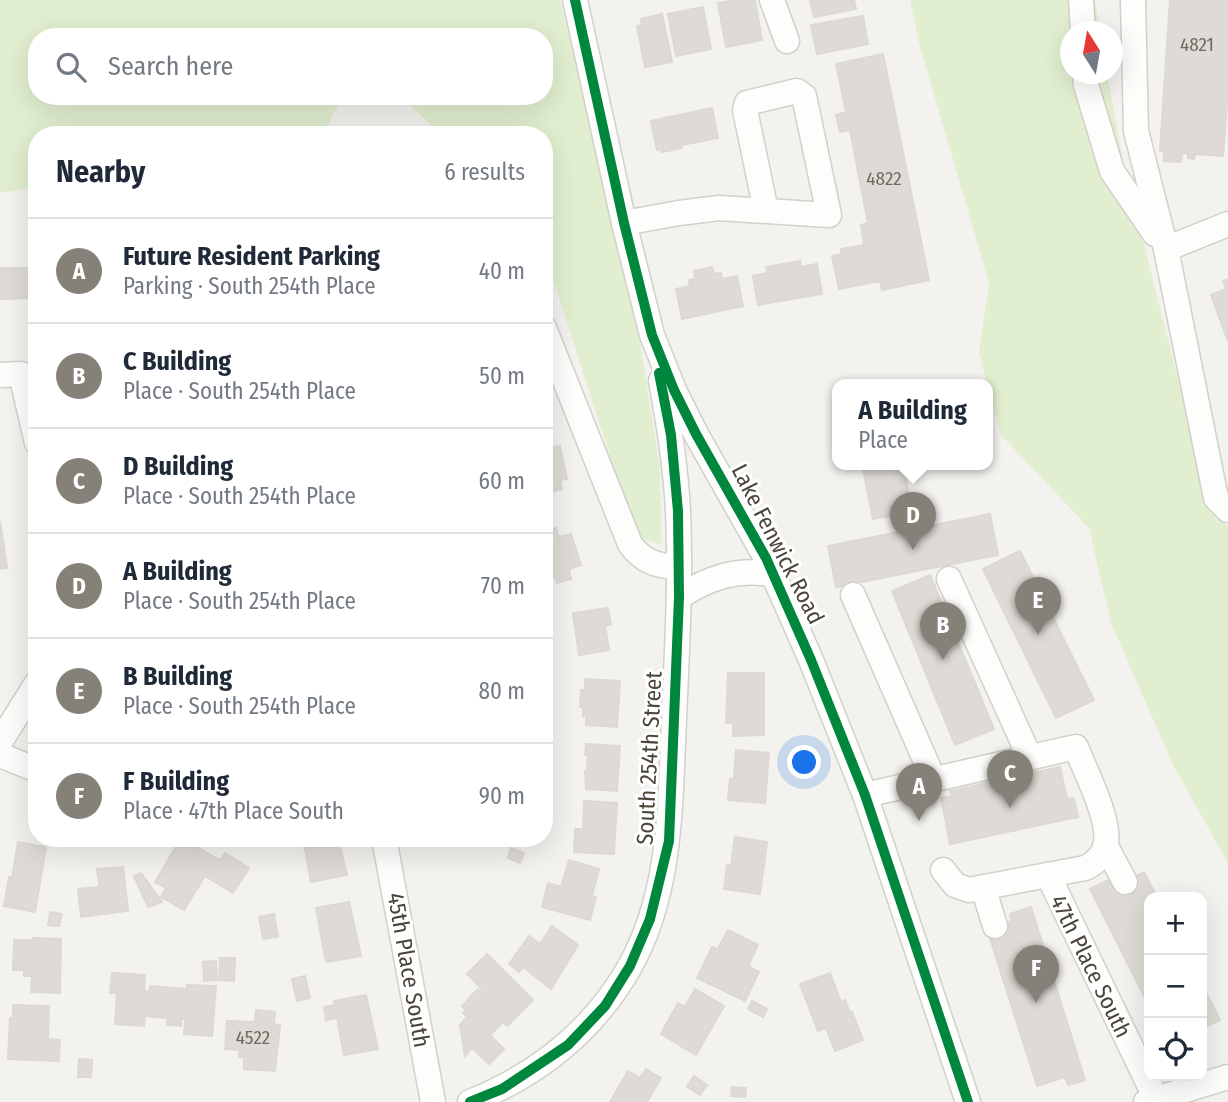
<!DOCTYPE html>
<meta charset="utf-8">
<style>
body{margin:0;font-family:"Fira Sans Condensed",sans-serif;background:#f6f6f7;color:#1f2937}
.controls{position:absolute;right:21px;bottom:21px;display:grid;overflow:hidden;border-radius:14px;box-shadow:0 7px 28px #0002}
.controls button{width:63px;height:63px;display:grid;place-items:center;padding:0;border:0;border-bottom:2px solid #e0e1e3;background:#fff;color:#1f2937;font:35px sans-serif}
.compass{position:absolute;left:1060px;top:21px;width:63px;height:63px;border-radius:50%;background:#fff;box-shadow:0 7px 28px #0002;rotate:349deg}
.you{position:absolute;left:805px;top:763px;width:24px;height:24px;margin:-18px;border:5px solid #fff;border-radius:50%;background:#1a73e8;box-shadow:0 0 0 10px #1a73e833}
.badge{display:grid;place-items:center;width:46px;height:46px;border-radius:50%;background:#868178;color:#fff;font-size:23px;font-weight:700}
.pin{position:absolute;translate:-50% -58px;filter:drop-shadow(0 2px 4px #0008)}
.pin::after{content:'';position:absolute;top:37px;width:24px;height:21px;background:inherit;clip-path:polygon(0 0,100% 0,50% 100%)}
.popup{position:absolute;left:832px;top:379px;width:161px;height:91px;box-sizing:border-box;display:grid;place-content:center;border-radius:14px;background:#fff;filter:drop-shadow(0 2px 5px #0005);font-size:23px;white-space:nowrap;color:#747a83}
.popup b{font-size:26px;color:#1f2937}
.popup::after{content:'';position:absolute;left:50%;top:100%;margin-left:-14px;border:14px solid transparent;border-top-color:#fff}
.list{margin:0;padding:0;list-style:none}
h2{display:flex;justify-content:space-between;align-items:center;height:91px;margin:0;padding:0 28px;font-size:30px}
h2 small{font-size:23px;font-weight:400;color:#747a83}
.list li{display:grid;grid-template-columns:46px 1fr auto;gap:21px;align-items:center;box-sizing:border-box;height:105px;padding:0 28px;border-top:2px solid #e0e1e3}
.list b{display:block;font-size:26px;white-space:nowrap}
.list p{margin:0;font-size:23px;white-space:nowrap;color:#747a83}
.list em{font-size:23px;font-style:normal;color:#747a83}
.icon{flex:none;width:38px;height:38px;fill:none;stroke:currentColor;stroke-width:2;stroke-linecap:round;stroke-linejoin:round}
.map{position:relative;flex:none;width:1228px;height:1102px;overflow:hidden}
.search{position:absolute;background:#fff;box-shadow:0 7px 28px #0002;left:28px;top:28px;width:525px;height:77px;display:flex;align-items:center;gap:18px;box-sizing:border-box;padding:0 24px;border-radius:28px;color:#747a83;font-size:26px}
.panel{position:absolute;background:#fff;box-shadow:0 7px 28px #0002;left:28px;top:126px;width:525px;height:721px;border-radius:28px}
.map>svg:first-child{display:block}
</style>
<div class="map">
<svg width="1228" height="1102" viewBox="0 0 1228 1102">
<rect width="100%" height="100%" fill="#f4f2ee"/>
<g fill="#e1eecf">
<path d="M0 0H560L637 323 660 468 661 544 636 537 544 251V135H448L438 132 406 101 388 96H544V37H37V96H343L323 135H37V187L0 193Z"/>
<path d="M910 0H1095L1100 31 1070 32V74H1107L1123 161 1210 507 1228 527V863L1174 767 1111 623 1089 528 1001 435 979 352 989 283 919 43Z"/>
</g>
<g fill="#dedbd6" stroke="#dcd9d4" stroke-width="2">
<path d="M736 0H755L762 40 726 47 718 3Z"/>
<path d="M810 0H854L856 9 814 17Z"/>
<path d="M1170 0H1228V88L1223 156 1195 154 1194 159 1188 158V153H1182L1181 162 1164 161V152L1160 151Z"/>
<path d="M703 7 711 49 676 56 668 14Z"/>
<path d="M662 14 672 62 645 67 637 26 642 25 641 19Z"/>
<path d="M863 16 868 44 817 54 811 25Z"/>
<path d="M883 54 929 280 882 290 880 281 839 289 832 256 842 254 841 249 864 245 861 225 868 223 850 130 840 132 836 115 846 112 836 64Z"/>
<path d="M712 108 718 138 682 145V148L662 152 661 149 657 150 651 121Z"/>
<path d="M800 261 801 267 817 264 822 294 758 305 753 276 768 273 766 267Z"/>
<path d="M712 267 714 274 721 273 722 279 737 276 743 306 682 319 676 289 690 286 689 280 695 279 694 271Z"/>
<path d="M0 268H37V298L0 299Z"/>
<path d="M1228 279V341L1211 295 1226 289 1223 281Z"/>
<path d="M544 441 546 449 560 446 567 479 560 480 562 489 544 494Z"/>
<path d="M862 464H903L912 512 873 519Z"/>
<path d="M990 514 998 555 836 587 828 546Z"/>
<path d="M0 521 7 568 0 569Z"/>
<path d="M556 528 559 537 571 534 581 565 569 569 571 579 557 583 555 577 549 578 544 565V531Z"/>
<path d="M1020 551 1094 700 1056 718 983 569Z"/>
<path d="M930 575 994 729 955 745 892 591Z"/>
<path d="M608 608 611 625H605L609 650 579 655 573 613Z"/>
<path d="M728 673H764V735L733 736V723H726Z"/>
<path d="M585 679 620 681 617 727 586 725V716H583V707H580L581 690H585Z"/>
<path d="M586 744 620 746 617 791 586 789 585 771H587L588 755H585Z"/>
<path d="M736 750 769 753 765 803 728 800 730 779H734Z"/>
<path d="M1060 767 1067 799 1074 798 1078 817 950 844 941 798 952 796 950 791Z"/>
<path d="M584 801 617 803 614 854 574 852 575 829H583Z"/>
<path d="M735 837 767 842 760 894 724 889 727 865 731 866Z"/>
<path d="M181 838 220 860 225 853 249 868 233 893 205 876 184 910 161 897 166 888 155 882Z"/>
<path d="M303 838H338L347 875 311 882Z"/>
<path d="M18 842 46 847 35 912 4 906 9 877 12 878Z"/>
<path d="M511 848 524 853 520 863 508 858Z"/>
<path d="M569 860 599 869 592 896 596 897 590 920 542 907 548 883 561 887Z"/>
<path d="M123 867 128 911 81 917 78 889 99 887 97 869Z"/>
<path d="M1144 872 1157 897H1149V1006L1090 889 1112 878 1116 886Z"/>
<path d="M141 873 162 902 148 907 134 876Z"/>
<path d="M349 902 361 956 326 962 316 908Z"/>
<path d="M1031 907 1085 1080 1068 1085 1065 1077 1037 1086 987 929 1012 921 1010 914Z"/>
<path d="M50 912 62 914 59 926 48 925Z"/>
<path d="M274 914 278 937 263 939 259 917Z"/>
<path d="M552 926 578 945 551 989 523 967 519 972 509 964 529 936 540 944Z"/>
<path d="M728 930 758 945 748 966 759 972 745 1001 697 978 712 947 718 949Z"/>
<path d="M33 938 61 939 60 993 31 992 32 976H24V970H13L14 940H33Z"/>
<path d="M487 954 533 1000 507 1026 503 1022 490 1035 504 1049 489 1064 472 1048 465 1056 460 1025 467 1017 463 1013 466 1010 462 1006 478 989 482 993 484 991 467 974Z"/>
<path d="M220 958H235L234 981 219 980Z"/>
<path d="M216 961 217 980 204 981 203 962Z"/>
<path d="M112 973 145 975 144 991 150 992V986L187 989V985L216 986 212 1036 184 1034 185 1019H181V1026L167 1025V1018L145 1016 144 1026 115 1024 117 993H110Z"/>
<path d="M830 973 841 1002 845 1000 850 1013 852 1012 863 1040 835 1051 826 1028 818 1031 800 984Z"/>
<path d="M305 976 310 998 297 1001 292 979Z"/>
<path d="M1202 985 1220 1020 1202 1029Z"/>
<path d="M695 989 724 1006 696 1055 661 1034 678 1003 685 1007Z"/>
<path d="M366 995 378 1049 344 1055 337 1018 326 1020 324 1007 334 1005V1001Z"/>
<path d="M752 1001 767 1009 763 1017 748 1009Z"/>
<path d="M13 1005 49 1006 48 1039 60 1040 59 1061 8 1059 10 1018H13Z"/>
<path d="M256 1010 275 1012 274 1024 280 1025 275 1071 244 1069V1057H239V1050L225 1049 227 1021 255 1022Z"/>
<path d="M79 1059 92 1060 91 1077H78Z"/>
<path d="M646 1069 661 1078 647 1102H610L628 1071 640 1078Z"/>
<path d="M694 1076 707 1085 700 1095 687 1087Z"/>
<path d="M732 1087 746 1088 745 1097 731 1096Z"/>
</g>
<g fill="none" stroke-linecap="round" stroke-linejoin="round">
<g stroke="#d2d0cb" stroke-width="27">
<g id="minor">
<path d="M575 0 624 223 652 335 674 390 696 434 766 558 811 660 865 795 968 1102"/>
<path d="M772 0 787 41"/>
<path d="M1081 0 1083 32"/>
<path d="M1133 0 1136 131 1166 249 1216 498 1228 510"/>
<path d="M1085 74 1086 85 1112 171 1155 234"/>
<path d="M624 223 679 213 719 208 829 215 804 96 797 91 747 103 745 110 766 211"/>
<path d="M1166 249 1228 224"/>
<path d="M544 328 630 544C643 562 657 566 678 567"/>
<path d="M0 375 21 374 37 443"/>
<path d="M949 579 1030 758"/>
<path d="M853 595 934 780"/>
<path d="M679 597C708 578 738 567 774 575"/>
<path d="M0 742 37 683"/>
<path d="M0 755 37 770"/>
<path d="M865 795 1076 747C1085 771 1110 818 1106 843 1104 855 1096 863 1085 868L969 890 955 885 943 870"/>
<path d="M384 838 433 1102"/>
<path d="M1106 846 1125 882"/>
<path d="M1048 875 1156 1099"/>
<path d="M983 887 995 926"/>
<path d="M470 1102C537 1075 593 1031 629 968 672 893 670 803 674 719 677 650 681 581 678 512 676 468 669 424 661 381"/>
<path d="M1146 1102 1228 1077"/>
</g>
</g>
<use href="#minor" stroke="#fdfdfc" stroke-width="24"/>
<g stroke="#fff" stroke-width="15">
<g id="cycleway">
<path d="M575 0 624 223 652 335 674 390 696 434 766 558 811 660 865 795 968 1102"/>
<path d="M470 1102 502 1089 568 1045 605 1006 630 966 650 919 669 841 679 597 678 511 671 435 659 373"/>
</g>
</g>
<use href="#cycleway" stroke="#00873e" stroke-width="10"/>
</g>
<g text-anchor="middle" stroke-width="6" stroke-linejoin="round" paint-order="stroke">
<g font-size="19" fill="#706a61">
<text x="1197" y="51">4821</text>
<text x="884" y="185">4822</text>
<text x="253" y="1044">4522</text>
</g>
<g font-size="23" fill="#4b4439" stroke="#fff">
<text transform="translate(778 544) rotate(63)" y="8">Lake Fenwick Road</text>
<text transform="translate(649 758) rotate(-87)" y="8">South 254th Street</text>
<text transform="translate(1091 966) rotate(64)" y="8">47th Place South</text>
<text transform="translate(409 970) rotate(80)" y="8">45th Place South</text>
</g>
</g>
</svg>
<div class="controls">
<button>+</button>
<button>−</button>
<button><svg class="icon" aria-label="locate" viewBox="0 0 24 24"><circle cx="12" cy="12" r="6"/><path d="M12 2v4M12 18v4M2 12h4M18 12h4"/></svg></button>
</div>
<svg class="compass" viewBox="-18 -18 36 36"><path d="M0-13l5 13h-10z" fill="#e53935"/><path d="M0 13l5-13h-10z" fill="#747a83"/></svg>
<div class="you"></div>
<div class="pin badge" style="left:919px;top:821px">A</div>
<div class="pin badge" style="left:943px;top:660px">B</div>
<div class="pin badge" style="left:1010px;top:808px">C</div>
<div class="pin badge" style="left:913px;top:550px">D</div>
<div class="popup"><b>A Building</b>Place</div>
<div class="pin badge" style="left:1038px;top:635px">E</div>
<div class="pin badge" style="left:1036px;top:1003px">F</div>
<div class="search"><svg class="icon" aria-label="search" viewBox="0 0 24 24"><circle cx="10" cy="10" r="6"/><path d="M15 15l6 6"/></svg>Search here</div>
<section class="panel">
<h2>Nearby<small>6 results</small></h2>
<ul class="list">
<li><span class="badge">A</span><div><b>Future Resident Parking</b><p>Parking · South 254th Place</p></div><em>40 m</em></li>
<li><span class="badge">B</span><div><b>C Building</b><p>Place · South 254th Place</p></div><em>50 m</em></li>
<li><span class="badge">C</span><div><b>D Building</b><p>Place · South 254th Place</p></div><em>60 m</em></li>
<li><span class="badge">D</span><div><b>A Building</b><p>Place · South 254th Place</p></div><em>70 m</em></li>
<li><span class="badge">E</span><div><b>B Building</b><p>Place · South 254th Place</p></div><em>80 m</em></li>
<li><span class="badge">F</span><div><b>F Building</b><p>Place · 47th Place South</p></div><em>90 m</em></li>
</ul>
</section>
</div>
